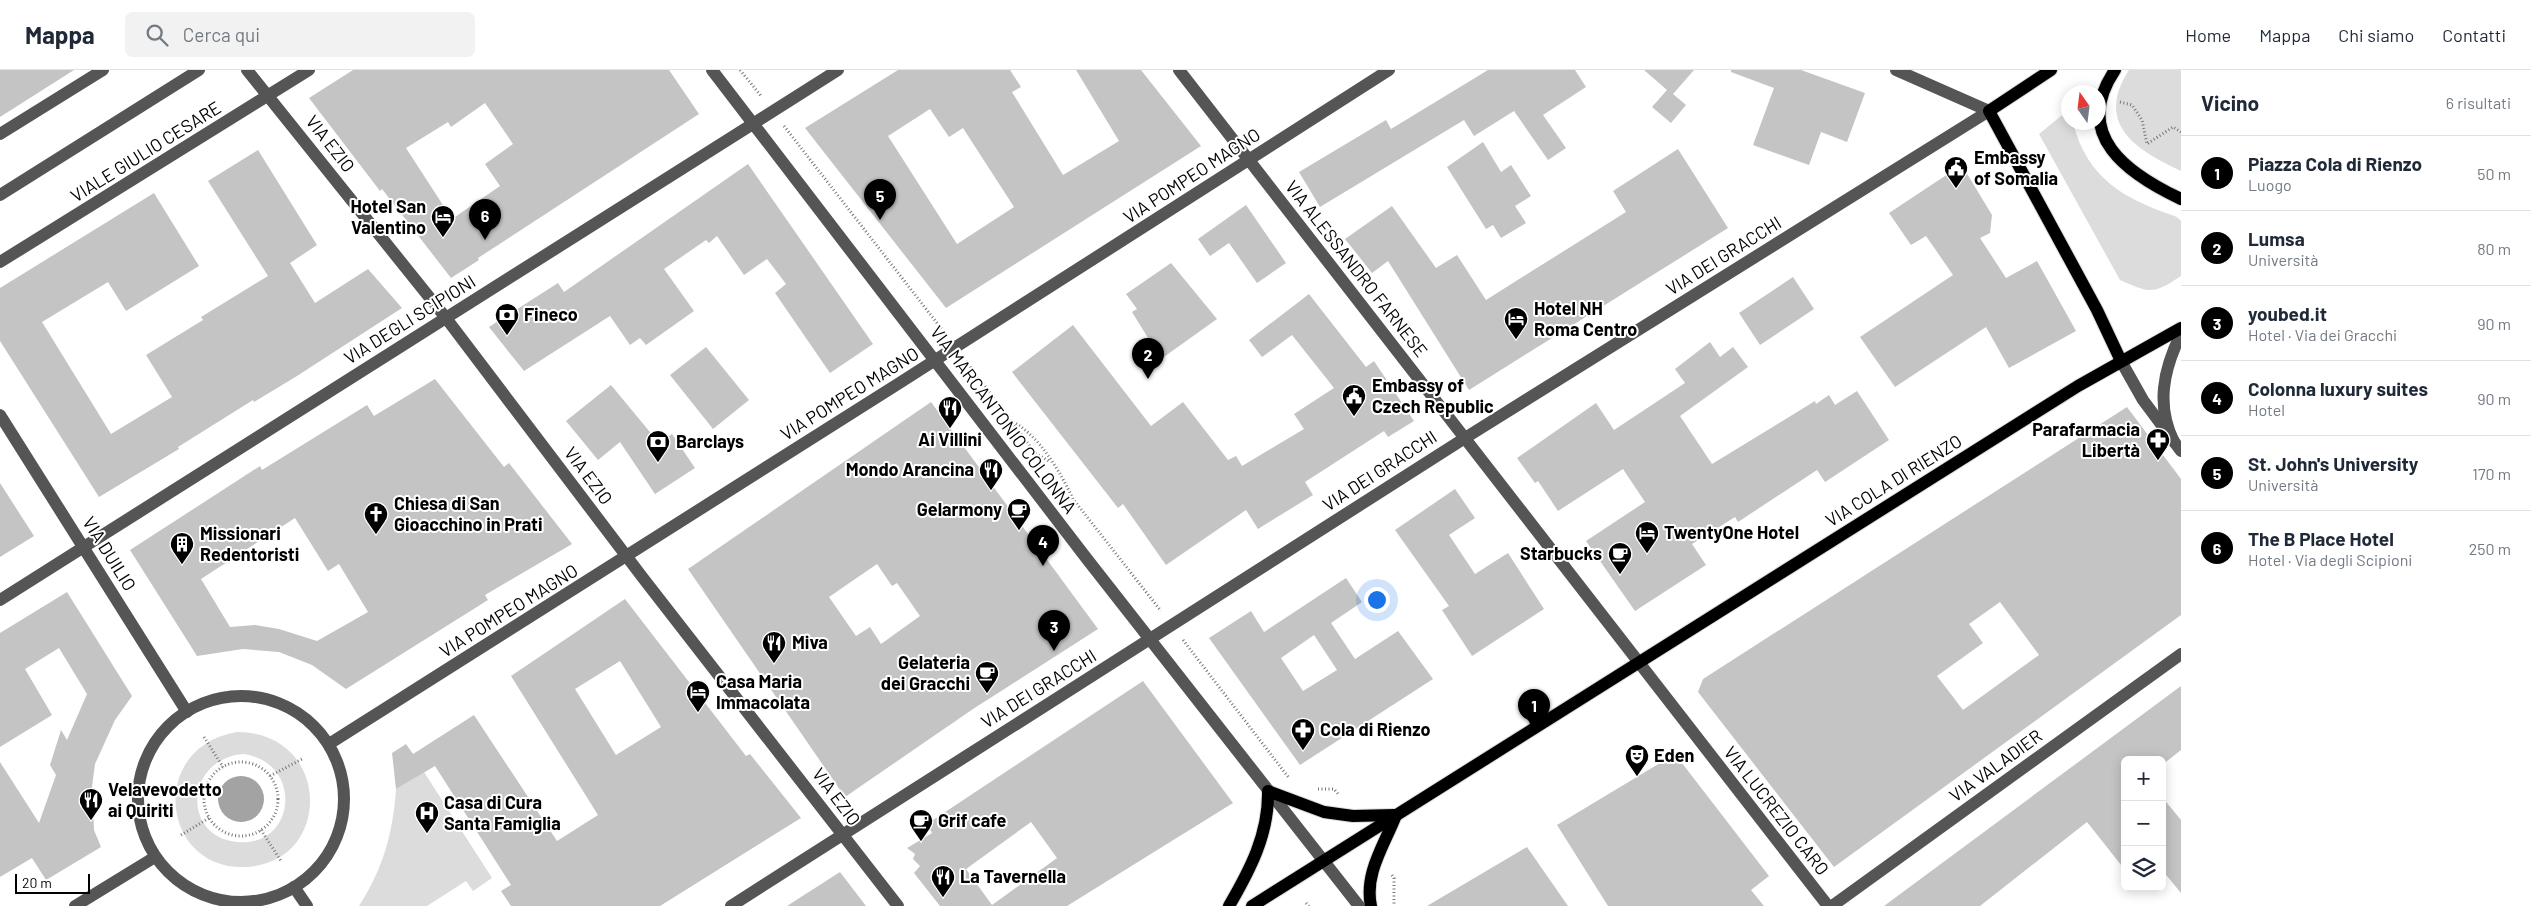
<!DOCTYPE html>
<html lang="it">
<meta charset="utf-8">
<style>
body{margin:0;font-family:Barlow,sans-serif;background:#f2f2f3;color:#1f2937}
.controls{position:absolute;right:15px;bottom:15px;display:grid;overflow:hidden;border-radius:8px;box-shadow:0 2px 12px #0003}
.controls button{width:45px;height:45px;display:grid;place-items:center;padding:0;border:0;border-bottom:1px solid #e0e1e3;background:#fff;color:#1f2937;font:25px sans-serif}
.compass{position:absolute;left:2061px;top:15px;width:45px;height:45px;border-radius:50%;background:#fff;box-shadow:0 2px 12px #0003;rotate:346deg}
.scale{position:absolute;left:15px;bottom:12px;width:75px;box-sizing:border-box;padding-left:5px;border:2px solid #000;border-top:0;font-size:14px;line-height:18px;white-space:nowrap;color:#000;-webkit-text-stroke:4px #fff;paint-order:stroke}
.you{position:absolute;left:1376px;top:529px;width:18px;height:18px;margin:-12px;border:4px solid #fff;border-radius:50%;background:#1a73e8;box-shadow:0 0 0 8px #1a73e833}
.badge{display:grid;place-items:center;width:32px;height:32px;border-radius:50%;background:#000;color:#fff;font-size:16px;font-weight:700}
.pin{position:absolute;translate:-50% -41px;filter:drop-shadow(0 1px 2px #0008)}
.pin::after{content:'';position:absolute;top:26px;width:18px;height:15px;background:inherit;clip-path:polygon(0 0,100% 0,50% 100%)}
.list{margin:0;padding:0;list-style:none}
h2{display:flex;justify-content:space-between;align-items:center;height:65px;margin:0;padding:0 20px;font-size:21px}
h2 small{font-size:16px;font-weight:400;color:#747a83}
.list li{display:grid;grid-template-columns:32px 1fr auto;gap:15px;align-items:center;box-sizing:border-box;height:75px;padding:0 20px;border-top:1px solid #e0e1e3}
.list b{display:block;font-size:19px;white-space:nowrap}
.list p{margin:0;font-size:16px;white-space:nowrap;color:#747a83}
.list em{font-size:16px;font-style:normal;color:#747a83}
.icon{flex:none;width:28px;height:28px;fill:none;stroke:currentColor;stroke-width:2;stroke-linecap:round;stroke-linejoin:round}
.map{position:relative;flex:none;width:2181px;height:836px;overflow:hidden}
header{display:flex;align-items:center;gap:30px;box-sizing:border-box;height:70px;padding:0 25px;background:#fff;border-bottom:1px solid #e0e1e3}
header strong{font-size:24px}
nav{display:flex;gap:28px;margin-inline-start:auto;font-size:18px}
.search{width:350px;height:45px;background:#f2f2f3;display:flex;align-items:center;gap:12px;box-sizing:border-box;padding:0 18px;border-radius:8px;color:#747a83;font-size:19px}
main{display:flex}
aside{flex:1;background:#fff}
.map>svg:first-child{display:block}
</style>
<header>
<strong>Mappa</strong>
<div class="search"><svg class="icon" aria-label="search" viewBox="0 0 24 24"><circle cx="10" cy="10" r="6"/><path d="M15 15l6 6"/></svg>Cerca qui</div>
<nav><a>Home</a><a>Mappa</a><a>Chi siamo</a><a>Contatti</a></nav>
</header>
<main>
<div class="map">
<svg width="2181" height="836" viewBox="0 0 2181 836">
<rect width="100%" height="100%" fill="#fff"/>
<g fill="#dcdcdc" fill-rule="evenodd">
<path d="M2129 0H2181V101C2136 80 2094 54 2129 0Z"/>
<path d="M2061 46H2068V52L2073 53C2088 110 2125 129 2177 147L2181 151V206C2154 224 2151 224 2120 210L2039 64Z"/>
<path d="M237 662C332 662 334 794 245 797 161 800 147 677 237 662ZM244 684C305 694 295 778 237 772 181 767 185 688 244 684Z"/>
<path d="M424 702 492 808 473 821 466 811 427 836H359C383 799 393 763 396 719Z"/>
</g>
<circle fill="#a3a3a3" cx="241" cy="729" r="23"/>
<g fill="#c4c4c4" fill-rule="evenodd">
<path d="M0 0H74L0 47Z"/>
<path d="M353 0H669L699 44 478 188 479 190 451 208 382 119 380 121 309 28ZM485 33 513 74 485 94 500 116 452 149 406 78 448 52 451 57Z"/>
<path d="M898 0H1010L1021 17 1012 22 1063 105 1119 71 1076 0H1141L1201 76 946 238 805 58ZM930 39 949 67 963 58 1014 137 957 174 888 66Z"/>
<path d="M1488 0H1575L1586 17 1543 45 1566 78 1548 90 1514 41 1474 66 1464 50 1320 137 1299 102 1386 50 1391 59Z"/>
<path d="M1644 0H1694L1673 24 1686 35 1671 53 1652 37 1667 20Z"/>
<path d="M1731 0H1801L1865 23 1847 72 1821 62 1809 95 1753 75 1774 18 1731 2Z"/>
<path d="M1483 72 1501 102 1511 95 1531 126 1515 136 1526 153 1501 168 1493 155 1486 159 1447 97Z"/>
<path d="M1678 79 1728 158 1469 320 1388 191 1372 203 1345 169 1392 136 1436 198 1457 185 1486 230 1626 142 1613 121Z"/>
<path d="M258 80 317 175 290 193 315 233 368 199 402 238 297 306 254 332 253 330 178 377 179 379 99 427 0 271V218L154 123 199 196 126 241 108 212 42 252 111 364 172 327 146 285 203 250 201 247 268 206 208 111Z"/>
<path d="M748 94 873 274 830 303 775 223 786 214 767 189 744 205 717 166 709 173 706 170 664 199 694 241 646 275 640 268 630 275 610 246 524 301 489 257 558 213 564 222Z"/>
<path d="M1960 98 1966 102 1992 145 1990 163 1980 168 2006 208 2037 191 2076 261 2009 298 1986 257 1895 317 1860 267 1953 205 1926 166 1911 175 1889 143 1954 100Z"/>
<path d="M1246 135 1286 193 1257 213 1229 173 1210 186 1198 169Z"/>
<path d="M1171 193 1217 249 1161 289 1132 242 1137 239 1126 224Z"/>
<path d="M1793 207 1814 239 1760 275 1739 243Z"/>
<path d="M1309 224 1366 297 1374 291 1414 351 1388 367 1384 361 1305 412 1313 425 1258 459 1246 440 1166 495 1123 434 1118 438 1012 302 1073 255 1151 356 1183 332 1228 390 1236 386 1242 396 1304 359 1294 344 1334 318 1292 265 1262 287 1249 270Z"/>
<path d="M1710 272 1720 287 1733 277 1748 297 1680 346 1712 394 1815 331 1816 334 1829 325 1835 335 1857 321 1889 370 1825 412 1817 400 1738 452 1735 447 1692 474 1706 495 1635 541 1586 471 1645 432 1623 399 1558 441 1538 411 1535 413 1517 388 1596 333 1614 360 1685 313 1675 299Z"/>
<path d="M706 277 749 330 713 359 670 305Z"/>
<path d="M435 309 504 397 509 393 572 474 485 525 488 530 346 619 312 595 279 582 243 579 197 586 130 480 260 396 262 400 367 335 374 346ZM295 448 328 501 339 494 368 542 317 571 279 559 255 555 230 557 201 509Z"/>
<path d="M611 315 659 373 672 364 695 398 655 424 620 372 598 390 566 351Z"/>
<path d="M931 332 1098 559 973 639 845 727 688 499ZM877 494 892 516 897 513 920 546 881 574 870 557 856 566 829 527Z"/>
<path d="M2127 337 2181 409V545L1834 797 1698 622 1703 609ZM2000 532 2039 585 1963 640 1937 606 1983 573 1969 554Z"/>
<path d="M0 413 34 466 0 487Z"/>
<path d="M1455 419 1475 448 1449 465 1475 504 1508 483 1544 539 1472 586 1442 540 1449 536 1395 460Z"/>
<path d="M1346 508 1362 532 1331 553 1355 589 1398 561 1433 609 1300 695 1209 568 1251 541 1264 562ZM1314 565 1337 600 1303 621 1281 588Z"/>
<path d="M67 522 132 626 115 650 95 694 92 717 94 760 101 777 46 810 32 788 0 807V692L39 753 56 705 50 695 61 660 67 670 87 624 59 578 25 599 52 645 0 677V563Z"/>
<path d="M625 529 746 686 750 684 801 748 660 836H511L501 821 511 815 435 696 396 719 392 683 406 674 413 684 474 645 557 771 598 745 511 606ZM620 591 661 657 616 685 575 619Z"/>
<path d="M1143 611 1233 733 1067 836H940L914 803 920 796 913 789 915 784 907 778 932 763 927 754ZM1031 752 1057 788 992 835 966 799Z"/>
<path d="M2181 616V680L2162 695V690H2125V800L2087 752 1980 836H1884Z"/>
<path d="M1675 684 1769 806 1751 820 1764 836H1608L1557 755Z"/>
<path d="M2162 727 2181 750V823L2162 800Z"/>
<path d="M1527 777 1568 836H1427Z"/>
<path d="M840 802 866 836H787Z"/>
</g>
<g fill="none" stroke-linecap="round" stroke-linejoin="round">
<g stroke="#dbdbdb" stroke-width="14">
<g id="major">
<path d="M2051 0 1989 41 2097 240 2121 291"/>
<path d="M2115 0C2071 65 2128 104 2181 129"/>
<path d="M1229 836C1250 800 1269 764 1268 721L1324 742 1353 746 1394 745"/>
<path d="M1252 836 2078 316 2181 258"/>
<path d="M1371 836C1364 803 1385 774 1396 745"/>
</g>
</g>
<g stroke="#777" stroke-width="3" stroke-dasharray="1 2.5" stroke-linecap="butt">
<path d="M740 0 762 27"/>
<path d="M2120 32 2132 35 2142 50 2147 74 2173 57 2181 62"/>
<path d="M784 56 944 262"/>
<path d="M966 291 1035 383 1049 391"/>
<path d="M1013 352C1039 365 1061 403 1073 429L1161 541"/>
<path d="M1183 570 1289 708"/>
<path d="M204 667 223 697"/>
<circle cx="241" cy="729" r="37"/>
<path d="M270 706 304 688"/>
<path d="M1318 719H1334L1339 725"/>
<path d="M261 760 281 791"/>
<path d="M181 765 209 748"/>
<path d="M1392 805 1394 808V836"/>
<path d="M1306 833 1309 836"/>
</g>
<g stroke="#555" stroke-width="12">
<path d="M247 0 446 248 643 508 898 836"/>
<path d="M712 0 1087 489 1359 836"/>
<path d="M1179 0 1828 836"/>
<path d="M1896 0 1989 41"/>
<path d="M0 64 103 0"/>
<path d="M0 125 199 0"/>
<path d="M0 192 309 0"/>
<path d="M2121 291 2143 330 2181 381"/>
<path d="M0 345 187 642"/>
<path d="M2174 372C2156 336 2163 300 2181 264"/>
<path d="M0 530 838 0"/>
<circle cx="241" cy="729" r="103"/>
<path d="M329 674 901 312 1389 0"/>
<path d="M294 817 307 836"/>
<path d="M75 836 155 787"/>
<path d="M731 836 1465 368 1989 41"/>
<path d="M1832 836 2181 584"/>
</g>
<use href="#major" stroke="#000" stroke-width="12"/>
</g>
<defs>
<g id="civic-pin" transform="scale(1.25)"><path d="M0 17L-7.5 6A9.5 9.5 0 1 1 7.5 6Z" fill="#000" stroke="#fff"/><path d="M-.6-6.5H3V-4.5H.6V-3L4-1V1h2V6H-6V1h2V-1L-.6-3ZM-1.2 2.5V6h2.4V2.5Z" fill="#fff"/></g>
<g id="hotel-pin" transform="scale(1.25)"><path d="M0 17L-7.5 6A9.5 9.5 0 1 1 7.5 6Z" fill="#000" stroke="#fff"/><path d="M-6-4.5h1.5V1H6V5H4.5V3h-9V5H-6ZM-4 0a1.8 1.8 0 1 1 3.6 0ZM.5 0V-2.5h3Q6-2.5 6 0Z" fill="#fff"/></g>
<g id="bank-pin" transform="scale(1.25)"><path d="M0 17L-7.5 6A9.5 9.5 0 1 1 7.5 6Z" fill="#000" stroke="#fff"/><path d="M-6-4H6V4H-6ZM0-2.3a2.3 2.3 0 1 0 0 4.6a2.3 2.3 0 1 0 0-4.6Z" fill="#fff"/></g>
<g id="restaurant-pin" transform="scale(1.25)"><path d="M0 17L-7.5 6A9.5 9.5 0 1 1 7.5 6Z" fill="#000" stroke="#fff"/><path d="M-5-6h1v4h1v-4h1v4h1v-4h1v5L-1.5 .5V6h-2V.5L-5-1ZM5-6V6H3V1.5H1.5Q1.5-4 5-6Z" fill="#fff"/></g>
<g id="pharmacy-pin" transform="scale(1.25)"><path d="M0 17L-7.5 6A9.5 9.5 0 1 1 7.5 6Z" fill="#000" stroke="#fff"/><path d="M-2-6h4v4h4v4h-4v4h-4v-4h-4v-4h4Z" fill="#fff"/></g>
<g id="cafe-pin" transform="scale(1.25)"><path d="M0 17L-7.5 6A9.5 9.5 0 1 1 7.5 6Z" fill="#000" stroke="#fff"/><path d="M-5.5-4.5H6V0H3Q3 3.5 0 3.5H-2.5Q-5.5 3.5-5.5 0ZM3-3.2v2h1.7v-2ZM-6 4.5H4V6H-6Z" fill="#fff"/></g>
<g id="church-pin" transform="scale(1.25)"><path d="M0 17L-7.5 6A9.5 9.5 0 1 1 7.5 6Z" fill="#000" stroke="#fff"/><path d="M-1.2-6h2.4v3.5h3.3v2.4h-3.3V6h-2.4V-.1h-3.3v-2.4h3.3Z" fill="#fff"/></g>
<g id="building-pin" transform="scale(1.25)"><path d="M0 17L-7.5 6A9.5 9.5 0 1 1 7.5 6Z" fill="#000" stroke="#fff"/><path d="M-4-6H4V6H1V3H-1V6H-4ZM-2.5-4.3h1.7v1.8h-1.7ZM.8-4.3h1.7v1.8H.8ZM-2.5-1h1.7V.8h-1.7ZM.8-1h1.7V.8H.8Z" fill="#fff"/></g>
<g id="theatre-pin" transform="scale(1.25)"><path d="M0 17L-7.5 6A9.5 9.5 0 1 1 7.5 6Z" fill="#000" stroke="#fff"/><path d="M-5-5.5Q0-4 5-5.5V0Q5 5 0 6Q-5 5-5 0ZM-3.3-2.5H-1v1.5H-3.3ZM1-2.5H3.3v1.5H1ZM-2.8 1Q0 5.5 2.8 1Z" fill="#fff"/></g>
<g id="hospital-pin" transform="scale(1.25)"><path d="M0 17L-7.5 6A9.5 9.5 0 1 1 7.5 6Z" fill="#000" stroke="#fff"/><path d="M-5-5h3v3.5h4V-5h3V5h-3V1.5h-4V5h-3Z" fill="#fff"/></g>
</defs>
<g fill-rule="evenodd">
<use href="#civic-pin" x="1956" y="98"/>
<use href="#hotel-pin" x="443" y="147"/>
<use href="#bank-pin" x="507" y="245"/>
<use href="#hotel-pin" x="1516" y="249"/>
<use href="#civic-pin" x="1354" y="326"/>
<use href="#restaurant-pin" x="950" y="338"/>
<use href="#pharmacy-pin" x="2158" y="370"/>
<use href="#bank-pin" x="658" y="372"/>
<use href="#restaurant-pin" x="991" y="400"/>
<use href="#cafe-pin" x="1019" y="440"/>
<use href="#church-pin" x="376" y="444"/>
<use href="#hotel-pin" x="1647" y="463"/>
<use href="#building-pin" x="182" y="474"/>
<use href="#cafe-pin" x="1620" y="484"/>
<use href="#restaurant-pin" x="774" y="573"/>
<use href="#cafe-pin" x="987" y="603"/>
<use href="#hotel-pin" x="698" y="622"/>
<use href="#pharmacy-pin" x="1303" y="660"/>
<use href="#theatre-pin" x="1637" y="686"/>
<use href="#restaurant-pin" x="91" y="730"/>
<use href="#hospital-pin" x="427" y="743"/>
<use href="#cafe-pin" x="921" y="751"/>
<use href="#restaurant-pin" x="943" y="807"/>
</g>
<g text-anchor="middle" stroke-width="4" stroke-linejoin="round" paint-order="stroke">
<g font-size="18" fill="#000" stroke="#fff">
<text transform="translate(330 74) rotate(52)" y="6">VIA EZIO</text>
<text transform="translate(146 82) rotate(-32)" y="6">VIALE GIULIO CESARE</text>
<text transform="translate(1192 106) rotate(-33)" y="6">VIA POMPEO MAGNO</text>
<text transform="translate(1724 186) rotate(-32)" y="6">VIA DEI GRACCHI</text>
<text transform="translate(1356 199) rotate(52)" y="6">VIA ALESSANDRO FARNESE</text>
<text transform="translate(410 250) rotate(-32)" y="6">VIA DEGLI SCIPIONI</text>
<text transform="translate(850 324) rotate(-32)" y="6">VIA POMPEO MAGNO</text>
<text transform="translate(1003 350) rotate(53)" y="6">VIA MARCANTONIO COLONNA</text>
<text transform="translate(1380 401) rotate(-33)" y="6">VIA DEI GRACCHI</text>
<text transform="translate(588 406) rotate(53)" y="6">VIA EZIO</text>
<text transform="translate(1894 411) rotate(-32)" y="6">VIA COLA DI RIENZO</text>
<text transform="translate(109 484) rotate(58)" y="6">VIA DUILIO</text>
<text transform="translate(509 541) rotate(-32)" y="6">VIA POMPEO MAGNO</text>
<text transform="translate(1039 619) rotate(-32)" y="6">VIA DEI GRACCHI</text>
<text transform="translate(1996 696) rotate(-36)" y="6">VIA VALADIER</text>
<text transform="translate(836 727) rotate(53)" y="6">VIA EZIO</text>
<text transform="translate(1776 741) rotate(52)" y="6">VIA LUCREZIO CARO</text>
</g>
<g font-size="18" font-weight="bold" fill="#000" stroke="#fff" text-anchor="start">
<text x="1974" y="94">Embassy<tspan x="1974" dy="21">of Somalia</tspan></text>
<text x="426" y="143" text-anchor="end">Hotel San<tspan x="426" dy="21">Valentino</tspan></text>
<text x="1534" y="245">Hotel NH<tspan x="1534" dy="21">Roma Centro</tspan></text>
<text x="524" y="251">Fineco</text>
<text x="1372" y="322">Embassy of<tspan x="1372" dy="21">Czech Republic</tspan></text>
<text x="2140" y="366" text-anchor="end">Parafarmacia<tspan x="2140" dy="21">Libertà</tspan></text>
<text x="950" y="376" text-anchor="middle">Ai Villini</text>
<text x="676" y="378">Barclays</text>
<text x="974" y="406" text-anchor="end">Mondo Arancina</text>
<text x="394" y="440">Chiesa di San<tspan x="394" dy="21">Gioacchino in Prati</tspan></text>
<text x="1002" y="446" text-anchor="end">Gelarmony</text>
<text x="1664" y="469">TwentyOne Hotel</text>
<text x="200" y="470">Missionari<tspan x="200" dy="21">Redentoristi</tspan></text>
<text x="1602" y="490" text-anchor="end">Starbucks</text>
<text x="792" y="579">Miva</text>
<text x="970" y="599" text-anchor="end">Gelateria<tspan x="970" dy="21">dei Gracchi</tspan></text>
<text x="716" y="618">Casa Maria<tspan x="716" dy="21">Immacolata</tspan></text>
<text x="1320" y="666">Cola di Rienzo</text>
<text x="1654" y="692">Eden</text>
<text x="108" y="726">Velavevodetto<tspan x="108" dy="21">ai Quiriti</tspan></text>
<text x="444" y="739">Casa di Cura<tspan x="444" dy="21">Santa Famiglia</tspan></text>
<text x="938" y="757">Grif cafe</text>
<text x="960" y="813">La Tavernella</text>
</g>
</g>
</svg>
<div class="controls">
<button>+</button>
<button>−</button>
<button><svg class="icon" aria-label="layers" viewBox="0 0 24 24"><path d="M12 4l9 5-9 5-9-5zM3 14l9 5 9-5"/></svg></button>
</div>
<svg class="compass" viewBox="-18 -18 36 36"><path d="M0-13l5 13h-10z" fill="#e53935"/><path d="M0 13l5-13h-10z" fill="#747a83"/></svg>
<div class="scale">20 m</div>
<div class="you"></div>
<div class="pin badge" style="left:1534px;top:660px">1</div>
<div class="pin badge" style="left:1148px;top:309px">2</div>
<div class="pin badge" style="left:1054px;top:581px">3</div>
<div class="pin badge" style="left:1043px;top:496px">4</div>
<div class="pin badge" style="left:880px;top:150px">5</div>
<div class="pin badge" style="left:485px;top:170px">6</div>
</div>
<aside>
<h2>Vicino<small>6 risultati</small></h2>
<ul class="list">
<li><span class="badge">1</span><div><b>Piazza Cola di Rienzo</b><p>Luogo</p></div><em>50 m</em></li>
<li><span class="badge">2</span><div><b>Lumsa</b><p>Università</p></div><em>80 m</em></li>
<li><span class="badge">3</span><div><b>youbed.it</b><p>Hotel · Via dei Gracchi</p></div><em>90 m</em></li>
<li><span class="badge">4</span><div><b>Colonna luxury suites</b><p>Hotel</p></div><em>90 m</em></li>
<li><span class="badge">5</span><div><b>St. John's University</b><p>Università</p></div><em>170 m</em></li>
<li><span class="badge">6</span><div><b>The B Place Hotel</b><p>Hotel · Via degli Scipioni</p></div><em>250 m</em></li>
</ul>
</aside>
</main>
